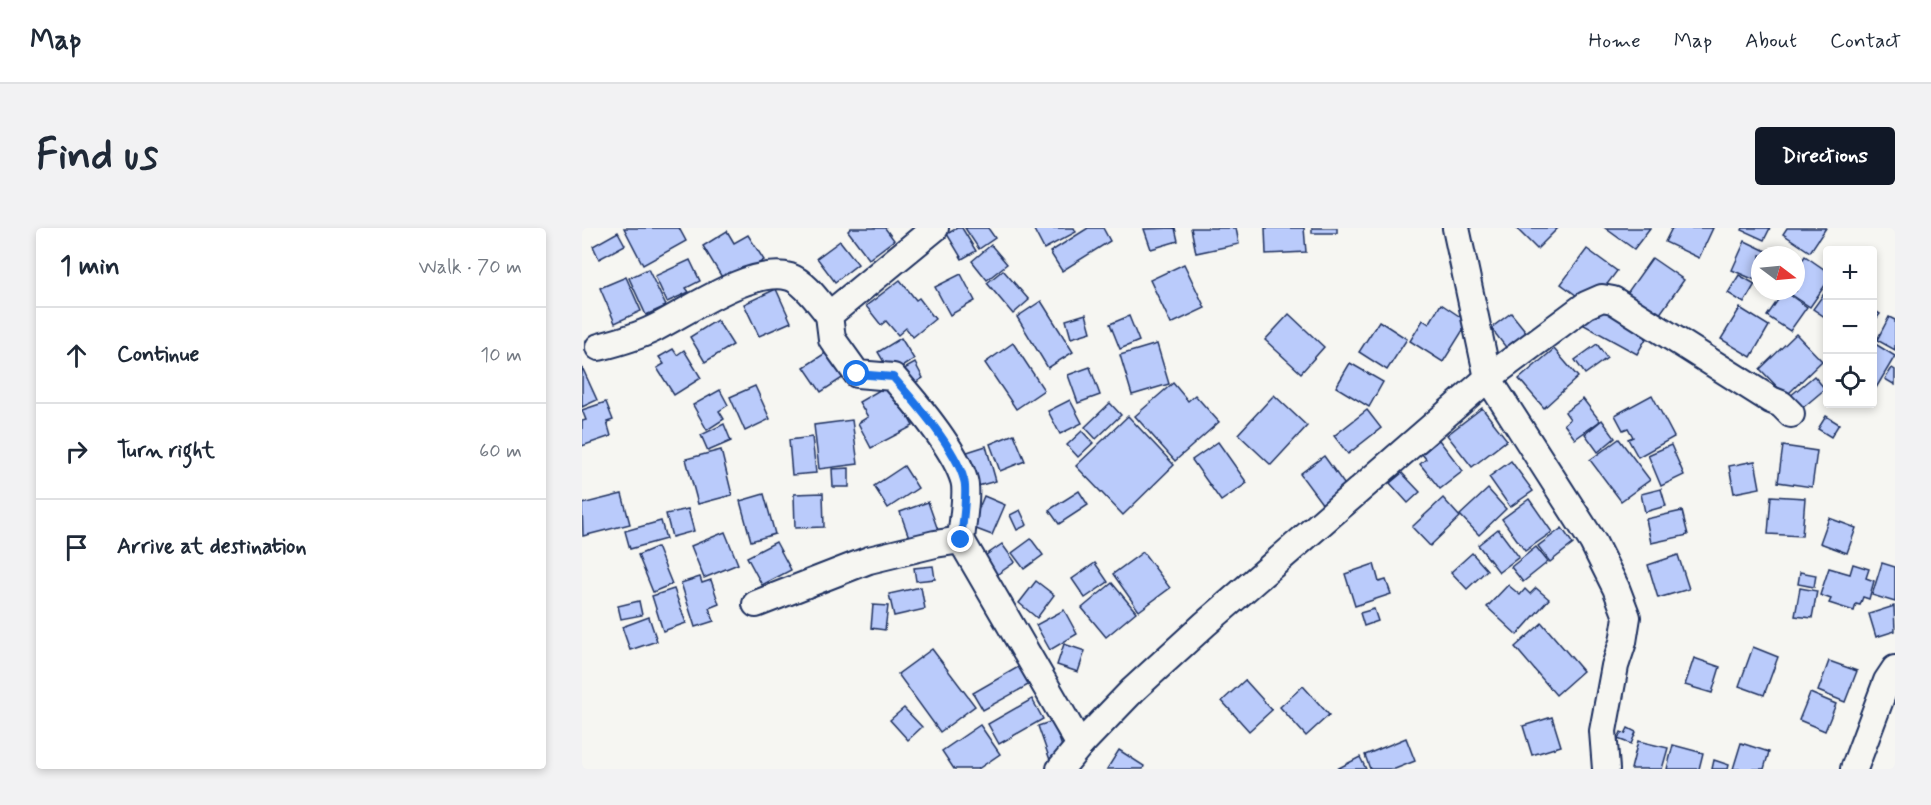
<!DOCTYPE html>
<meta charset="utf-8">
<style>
body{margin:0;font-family:Mynerve,sans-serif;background:#f2f2f3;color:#1f2937}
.controls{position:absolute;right:18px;top:18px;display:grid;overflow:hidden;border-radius:6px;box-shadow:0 3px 9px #0003}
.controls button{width:54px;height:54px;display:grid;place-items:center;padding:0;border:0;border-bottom:2px solid #e0e1e3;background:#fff;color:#1f2937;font:30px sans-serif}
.compass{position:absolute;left:1169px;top:18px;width:54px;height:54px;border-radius:50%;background:#fff;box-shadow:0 3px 9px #0003;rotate:106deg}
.stop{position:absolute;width:18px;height:18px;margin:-14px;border:4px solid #1a73e8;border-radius:50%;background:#fff}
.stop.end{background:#1a73e8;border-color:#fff;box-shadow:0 2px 6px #0008}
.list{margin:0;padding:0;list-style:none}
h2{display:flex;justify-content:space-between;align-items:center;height:78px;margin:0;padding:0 24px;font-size:26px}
h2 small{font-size:20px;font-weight:400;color:#747a83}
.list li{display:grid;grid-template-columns:39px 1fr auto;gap:18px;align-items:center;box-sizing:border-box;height:96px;padding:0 24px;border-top:2px solid #e0e1e3}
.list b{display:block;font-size:22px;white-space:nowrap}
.list em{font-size:20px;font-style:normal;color:#747a83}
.icon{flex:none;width:33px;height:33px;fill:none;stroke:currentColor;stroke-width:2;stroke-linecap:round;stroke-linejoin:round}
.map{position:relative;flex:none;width:1313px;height:541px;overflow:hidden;border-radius:6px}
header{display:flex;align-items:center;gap:36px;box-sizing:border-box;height:84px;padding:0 30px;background:#fff;border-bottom:2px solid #e0e1e3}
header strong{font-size:28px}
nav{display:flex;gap:33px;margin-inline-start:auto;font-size:21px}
.intro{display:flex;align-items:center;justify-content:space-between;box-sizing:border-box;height:144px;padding:0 36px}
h1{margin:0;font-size:42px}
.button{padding:15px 27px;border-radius:6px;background:#111827;color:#fff;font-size:21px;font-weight:700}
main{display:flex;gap:36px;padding:0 36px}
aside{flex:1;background:#fff;border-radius:6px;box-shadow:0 3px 9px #0003}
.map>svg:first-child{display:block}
</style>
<header>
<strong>Map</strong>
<nav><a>Home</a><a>Map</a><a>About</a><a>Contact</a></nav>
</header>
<div class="intro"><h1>Find us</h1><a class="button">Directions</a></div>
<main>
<aside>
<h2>1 min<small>Walk · 70 m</small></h2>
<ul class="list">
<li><svg class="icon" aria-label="ahead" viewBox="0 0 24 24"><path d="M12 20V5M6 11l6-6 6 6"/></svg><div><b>Continue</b></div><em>10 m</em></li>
<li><svg class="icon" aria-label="right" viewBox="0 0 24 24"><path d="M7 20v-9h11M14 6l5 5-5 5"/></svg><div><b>Turn right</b></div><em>60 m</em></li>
<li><svg class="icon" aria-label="arrive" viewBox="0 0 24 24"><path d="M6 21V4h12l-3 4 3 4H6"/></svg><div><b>Arrive at destination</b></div></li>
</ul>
</aside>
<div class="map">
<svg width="1313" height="541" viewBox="0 0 1313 541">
<rect width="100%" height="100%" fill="#f6f6f2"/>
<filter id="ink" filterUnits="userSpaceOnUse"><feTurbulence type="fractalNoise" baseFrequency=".0167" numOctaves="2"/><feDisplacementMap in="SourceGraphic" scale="12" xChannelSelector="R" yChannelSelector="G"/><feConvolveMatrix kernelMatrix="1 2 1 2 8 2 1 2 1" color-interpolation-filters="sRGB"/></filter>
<g filter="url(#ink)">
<g fill="#bacbfb" stroke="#1b2f5e" stroke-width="1.5">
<path d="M42 0H97L104 13 61 37Z"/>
<path d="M269 0H303L312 12 287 31 266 3Z"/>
<path d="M375 0H380L394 23 380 31 365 6Z"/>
<path d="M383 0H406L413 10 397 21Z"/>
<path d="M451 0H492L494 4 462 21Z"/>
<path d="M506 0H521L528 13 480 43 468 24Z"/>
<path d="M593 0 596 13 569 21 562 1Z"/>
<path d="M609 0H654L657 16 614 25Z"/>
<path d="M683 0H722L724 24 684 26Z"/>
<rect x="730" y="0" width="25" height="5"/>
<path d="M934 0H976L955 21Z"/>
<path d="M1023 0H1068L1052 21Z"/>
<path d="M1090 0H1131L1117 30 1083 14Z"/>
<path d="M1161 0H1188L1182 12 1160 2Z"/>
<path d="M1205 0H1244L1228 24 1201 6Z"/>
<path d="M145 3 152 15 166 7 182 32 144 56 121 18Z"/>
<path d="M36 4 43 17 17 31 11 18Z"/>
<path d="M258 13 276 36 253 54 235 30Z"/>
<path d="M1163 13 1186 24 1185 27H1178V42L1173 52 1150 42Z"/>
<path d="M409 17 425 36 405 52 390 33Z"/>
<path d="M1192 20 1207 27H1189Z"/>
<path d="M1005 21 1035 43 1017 67 1002 73 979 56Z"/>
<path d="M1223 28 1246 44V53L1228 79 1204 63H1214V42Z"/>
<path d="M1070 30 1102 52 1075 90 1043 68Z"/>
<path d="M108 32 118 53 104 60 107 64 85 74 73 48Z"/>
<path d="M602 36 623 80 589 96 568 52Z"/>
<path d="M66 41 84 78 64 87 47 50Z"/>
<path d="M421 42 447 72 431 86 405 55Z"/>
<path d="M379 46 393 73 368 87 353 59Z"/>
<path d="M1157 47 1173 56 1162 75 1146 65Z"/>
<path d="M44 49 59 83 33 95 18 60Z"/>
<path d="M318 52 334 72 337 70 353 91 331 109 324 100 316 107 304 93 299 97 284 78Z"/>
<path d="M1246 60V91L1231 81Z"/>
<path d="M194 61 209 94 177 108 162 76Z"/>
<path d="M1202 63 1225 79 1208 103 1185 88Z"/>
<path d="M459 73 491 124 466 140 435 89Z"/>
<path d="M1015 74 1068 104 1055 126 1002 97Z"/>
<path d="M859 76 886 94 861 134 828 113 841 92 847 96Z"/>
<path d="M1158 80 1187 98 1169 129 1139 111Z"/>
<path d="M1290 81 1298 86 1290 96Z"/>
<path d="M929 85 946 106 926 122 909 100Z"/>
<path d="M504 86 509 104 489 110 484 92Z"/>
<path d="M707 86 742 119 719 145 683 112Z"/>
<path d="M547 88 557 113 538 121 528 96Z"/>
<path d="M1307 89 1313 92V122L1295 112Z"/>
<path d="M135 92 151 117 123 134 108 109Z"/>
<path d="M797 93 825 111 805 142 777 124Z"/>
<path d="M1214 106 1240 133 1204 168 1178 141Z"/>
<path d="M319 110 332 131 309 146 296 124Z"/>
<path d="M1290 114 1313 128 1294 160 1290 158Z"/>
<path d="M431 115 462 162 434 181 403 135Z"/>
<path d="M575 116 587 156 550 167 538 127Z"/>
<path d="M1015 116 1025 130 1003 146 993 132Z"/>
<path d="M91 121 95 127 102 122 119 150 92 167 75 140 82 136 77 129Z"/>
<path d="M972 121 996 149 962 180 937 151Z"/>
<path d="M248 122 265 147 239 164 222 139Z"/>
<path d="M333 135 341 150 323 161 315 145Z"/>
<path d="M768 135 801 154 787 179 754 159Z"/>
<path d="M0 139 15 172 0 179Z"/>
<path d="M508 139 518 167 496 175 486 147Z"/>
<path d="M1310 140 1313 142V157L1303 151Z"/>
<path d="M1232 148 1243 161 1218 182 1207 169Z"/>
<path d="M591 155 606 173 613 167 637 194 593 233 553 188Z"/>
<path d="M308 156 331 198 289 220 276 195 286 189 277 174Z"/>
<path d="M173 158 188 191 163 203 148 169Z"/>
<path d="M138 162 146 177 137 183 142 191 125 202 111 177Z"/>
<path d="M692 167 725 198 689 237 656 206Z"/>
<path d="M1070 167 1092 209 1056 229 1046 211 1051 209 1046 200 1041 202 1033 187Z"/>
<path d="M1001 171 1018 193 993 211 982 196 988 191 983 184Z"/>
<path d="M488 172 500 195 478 206 466 183Z"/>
<path d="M24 174 31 192 25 194 29 208 0 218V193L4 192 0 182Z"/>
<path d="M528 175 539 187 514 211 503 199Z"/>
<path d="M900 180 925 212 890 239 865 207Z"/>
<path d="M785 182 799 200 766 226 752 208Z"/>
<path d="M546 188 592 237 541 287 494 238Z"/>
<path d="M1244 188 1257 196 1249 209 1236 201Z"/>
<path d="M270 192 276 236 237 241 232 197Z"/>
<path d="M1020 192 1033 210 1016 224 1003 206Z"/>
<path d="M142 196 149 213 126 223 119 207Z"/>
<path d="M500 203 511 215 496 229 485 217Z"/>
<path d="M432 206 443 233 418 243 408 216Z"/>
<path d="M230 209 234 245 210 247 207 212Z"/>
<path d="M1037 211 1068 252 1039 273 1008 232Z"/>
<path d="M857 212 881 243 858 261 838 236 844 231 840 226Z"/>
<path d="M636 214 665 255 639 273 610 232Z"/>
<path d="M1089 217 1102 247 1079 258 1066 227Z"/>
<path d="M404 218 414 253 392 259 382 225Z"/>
<path d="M1201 218 1235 223 1230 259 1196 254Z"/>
<path d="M139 222 150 267 116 276 104 231Z"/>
<path d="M742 228 765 260 741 277 718 246Z"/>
<path d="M929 233 951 263 928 279 907 249Z"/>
<path d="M1173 233 1178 260 1152 265 1147 238Z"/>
<path d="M322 238 336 260 306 280 292 258Z"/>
<path d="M267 240V259H251L250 241Z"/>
<path d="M820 245 838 264 826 275 808 255Z"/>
<path d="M906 261 924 281 897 307 878 287Z"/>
<path d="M1079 261 1084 278 1063 284 1059 266Z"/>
<path d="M497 263 506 277 477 296 467 282Z"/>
<path d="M241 265 242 299 213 300 212 266Z"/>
<path d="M40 266 48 296 1 308 0 276Z"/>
<path d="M182 266 193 306 169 313 158 273Z"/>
<path d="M402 268 423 277 410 307 389 299Z"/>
<path d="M1189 268 1223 270 1220 308 1186 306Z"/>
<path d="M861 270 878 289 848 318 830 299Z"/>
<path d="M947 271 970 304 943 323 920 291Z"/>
<path d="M346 274 357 305 329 315 318 284Z"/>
<path d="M106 281 112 303 90 309 84 286Z"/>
<path d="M438 282 445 297 435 302 428 287Z"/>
<path d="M1100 283 1106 307 1069 315 1064 291Z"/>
<path d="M1247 290 1274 300 1265 325 1238 315Z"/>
<path d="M79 293 84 311 48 321 43 303Z"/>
<path d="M980 300 991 316 968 334 956 318Z"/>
<path d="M916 301 937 329 917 344 896 317Z"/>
<path d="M143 304 156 336 122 350 109 318Z"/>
<path d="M449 311 461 327 442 341 430 325Z"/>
<path d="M194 314 209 342 180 357 165 329Z"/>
<path d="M420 316 433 334 413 348 400 330Z"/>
<path d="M75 319 90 356 71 364 56 327Z"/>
<path d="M954 319 966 334 941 354 929 339Z"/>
<path d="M561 324 588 360 557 383 531 346Z"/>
<path d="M890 325 905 342 885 361 869 344Z"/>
<path d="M1096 327 1107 361 1076 370 1066 337Z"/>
<path d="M513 335 526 354 503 370 490 351Z"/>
<path d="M1300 335 1313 339V374L1290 367Z"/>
<path d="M792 336 797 354 804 352 809 366 773 378 763 346Z"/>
<path d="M1271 336 1287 341 1284 350 1292 353 1287 371 1281 369 1278 377 1274 376 1272 383 1247 375 1249 371 1238 367 1247 340 1268 346Z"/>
<path d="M351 338 353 351 334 353 332 340Z"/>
<path d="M1218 344 1234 347 1232 359 1216 356Z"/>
<path d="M118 349 120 355 129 352 137 376 127 380 132 393 113 399 99 355Z"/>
<path d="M454 353 472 367 455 390 437 375Z"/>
<path d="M530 355 554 384 524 409 500 380Z"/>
<path d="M926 357 938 367 943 361 948 366 954 360 967 371 935 407 905 379Z"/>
<path d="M339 359 343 381 312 388 307 366Z"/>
<path d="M1218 360 1235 363 1230 390 1213 388Z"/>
<path d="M92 361 104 395 81 403 70 368Z"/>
<path d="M57 373 60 387 39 391 36 378Z"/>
<path d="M291 377 306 378 303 402 289 400Z"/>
<path d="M1312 378 1313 403 1294 409 1287 386Z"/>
<path d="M792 381 796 393 782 398 778 385Z"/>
<path d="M482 382 495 406 468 422 454 397Z"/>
<path d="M67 389 75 413 48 422 40 399Z"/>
<path d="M960 395 1001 443 974 467 933 419Z"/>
<path d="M482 416 503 423 496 444 475 437Z"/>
<path d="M1171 419 1196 429 1182 467 1157 458Z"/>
<path d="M350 421 393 478 358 504 316 446Z"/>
<path d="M1112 430 1138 439 1130 465 1103 457Z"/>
<path d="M1247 433 1275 443 1263 474 1236 463Z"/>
<path d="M438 438 448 456 401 482 391 465Z"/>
<path d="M663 452 690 482 667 503 640 473Z"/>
<path d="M721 458 747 487 724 508 698 479Z"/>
<path d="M1228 465 1254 476 1243 503 1217 492Z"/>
<path d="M450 471 461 491 417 516 406 496Z"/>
<path d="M322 480 340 499 326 512 308 492Z"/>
<path d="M970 489 979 518 950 527 941 498Z"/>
<path d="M471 493 483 527 468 532 456 498Z"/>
<path d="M398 497 418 526 396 541H372L360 523Z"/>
<path d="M1046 500 1054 504 1049 516 1036 511 1039 504 1043 506Z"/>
<path d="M824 510 833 533 813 541H788L783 527Z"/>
<path d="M1056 513 1086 520 1080 541H1049Z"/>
<path d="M1159 515 1187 524 1182 541H1151Z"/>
<path d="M1091 517 1121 525 1117 541H1085Z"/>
<path d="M537 522 562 538 561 541H525Z"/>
<path d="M778 529 784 541H755Z"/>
<path d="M1132 532 1147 537 1146 541H1130Z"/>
</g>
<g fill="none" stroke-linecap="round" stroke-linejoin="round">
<g stroke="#1b2f5e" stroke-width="30">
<g id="minor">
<path d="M353 0 247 87 250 111 275 146 311 149C333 174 373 221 382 252 386 264 380 298 379 312"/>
<path d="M874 0 906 150 1011 314 1034 360 1045 389 1041 414 1033 438 1021 503 1024 541"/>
<path d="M17 119C37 114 55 109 73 100 107 83 170 38 208 49 223 54 237 75 247 87"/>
<path d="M174 376 287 332 353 316 379 312 498 517"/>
<path d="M478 541 498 517 551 462 623 396 906 150 1004 77 1020 70 1031 72 1189 172 1199 176 1209 186"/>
<path d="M1272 541 1305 453 1313 441"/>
</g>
</g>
<use href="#minor" stroke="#f6f6f2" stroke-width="26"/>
</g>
</g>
<g fill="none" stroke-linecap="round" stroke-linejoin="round" filter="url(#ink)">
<path stroke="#1a73e8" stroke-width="8" d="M275 146 311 149C333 174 374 221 382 252 386 264 380 298 379 312"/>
</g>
</svg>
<div class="controls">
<button>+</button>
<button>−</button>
<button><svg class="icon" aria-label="locate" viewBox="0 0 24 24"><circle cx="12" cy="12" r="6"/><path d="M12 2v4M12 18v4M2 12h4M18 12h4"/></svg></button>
</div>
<svg class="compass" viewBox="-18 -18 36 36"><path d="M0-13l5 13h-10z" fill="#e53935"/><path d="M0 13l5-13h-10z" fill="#747a83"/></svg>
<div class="stop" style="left:275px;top:146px"></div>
<div class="stop end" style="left:379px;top:312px"></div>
</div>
</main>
